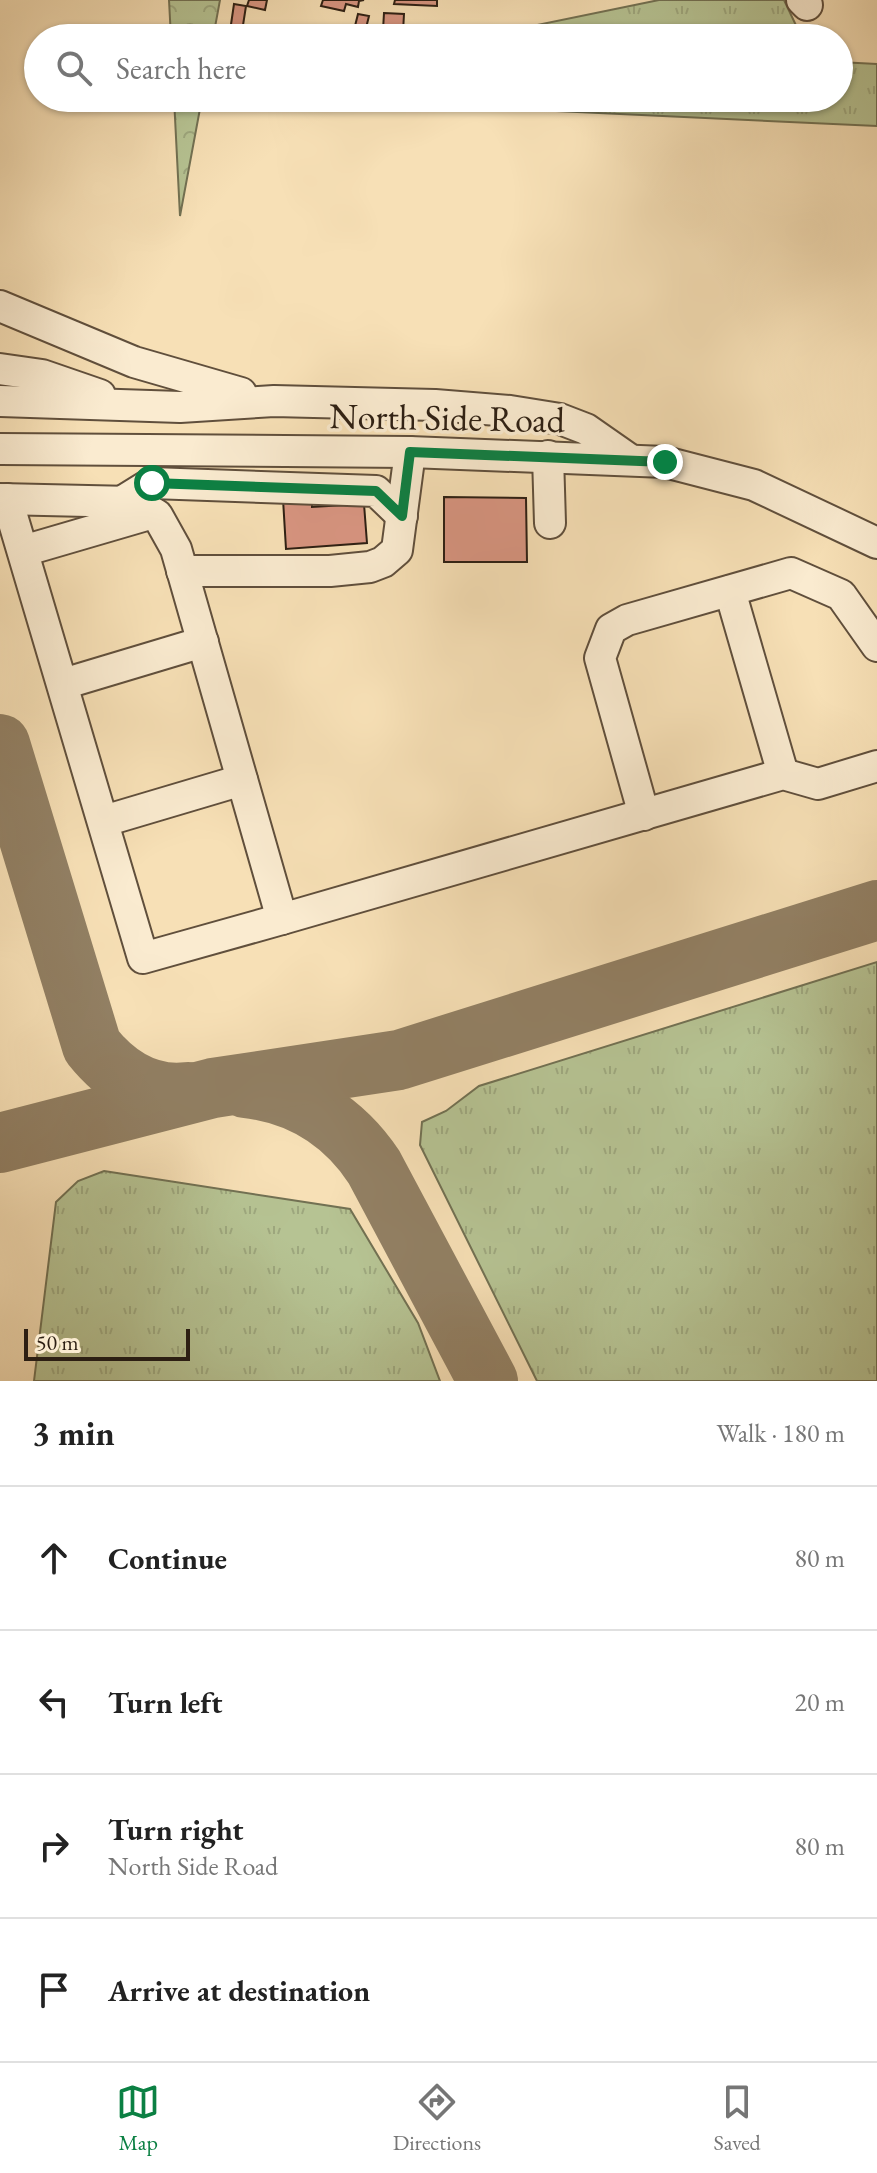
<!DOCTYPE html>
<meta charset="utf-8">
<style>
body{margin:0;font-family:"EB Garamond",serif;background:#f2f2f2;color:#222}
.scale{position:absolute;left:24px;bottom:20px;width:166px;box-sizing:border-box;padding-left:8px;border:4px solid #2d1f13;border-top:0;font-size:22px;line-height:28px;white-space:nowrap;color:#2d1f13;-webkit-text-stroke:6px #faebd0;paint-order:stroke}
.stop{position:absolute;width:24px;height:24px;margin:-18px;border:6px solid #0b8043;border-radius:50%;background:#fff}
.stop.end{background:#0b8043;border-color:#fff;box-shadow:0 2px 8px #0008}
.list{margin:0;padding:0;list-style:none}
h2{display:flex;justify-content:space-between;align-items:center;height:104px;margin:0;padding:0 32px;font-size:34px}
h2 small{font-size:26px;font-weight:400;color:#767676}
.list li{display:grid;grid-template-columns:52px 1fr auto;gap:24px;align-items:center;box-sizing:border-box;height:144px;padding:0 32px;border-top:2px solid #e0e0e0}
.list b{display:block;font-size:30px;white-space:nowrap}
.list p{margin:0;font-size:26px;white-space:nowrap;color:#767676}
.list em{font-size:26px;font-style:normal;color:#767676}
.icon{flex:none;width:44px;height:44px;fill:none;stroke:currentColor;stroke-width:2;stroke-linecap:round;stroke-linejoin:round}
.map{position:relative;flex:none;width:877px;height:1381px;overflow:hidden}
.search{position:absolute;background:#fff;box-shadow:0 2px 6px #0004;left:24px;right:24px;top:24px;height:88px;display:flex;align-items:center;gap:20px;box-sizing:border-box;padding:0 28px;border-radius:44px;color:#767676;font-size:30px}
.sheet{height:680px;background:#fff}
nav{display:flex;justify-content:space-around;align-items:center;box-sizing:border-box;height:112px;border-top:2px solid #e0e0e0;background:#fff;font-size:22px;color:#767676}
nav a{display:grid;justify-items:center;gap:4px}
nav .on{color:#0b8043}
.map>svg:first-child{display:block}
</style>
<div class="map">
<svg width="877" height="1381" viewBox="0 0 877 1381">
<defs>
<pattern id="grass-tufts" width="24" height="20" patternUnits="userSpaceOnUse" patternTransform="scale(2)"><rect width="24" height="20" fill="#b6c393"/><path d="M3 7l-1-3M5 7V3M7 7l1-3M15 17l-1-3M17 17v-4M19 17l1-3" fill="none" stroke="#9da77e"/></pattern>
<pattern id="forest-crowns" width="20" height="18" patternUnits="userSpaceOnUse" patternTransform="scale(2)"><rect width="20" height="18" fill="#b6c393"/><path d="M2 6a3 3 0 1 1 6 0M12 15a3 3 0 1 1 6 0" fill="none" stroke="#9da77e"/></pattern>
</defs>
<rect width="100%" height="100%" fill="#f7e0b6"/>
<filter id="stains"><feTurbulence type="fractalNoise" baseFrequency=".0025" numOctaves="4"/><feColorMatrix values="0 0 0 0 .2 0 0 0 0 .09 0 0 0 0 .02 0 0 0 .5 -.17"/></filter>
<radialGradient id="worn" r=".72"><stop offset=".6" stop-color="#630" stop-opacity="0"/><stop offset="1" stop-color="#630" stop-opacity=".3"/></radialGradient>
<g fill="url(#grass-tufts)" stroke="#727153" stroke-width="2">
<path d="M659 0H784L802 38H474Z"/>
<path d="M839 62 877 64V126L426 105 427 98H839Z"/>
<path d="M877 962V1381H537L420 1145 422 1122 446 1111 479 1086Z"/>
<path d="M104 1171 350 1209 418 1323 440 1381H34L56 1202 78 1181Z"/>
</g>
<g fill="url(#forest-crowns)" stroke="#727153" stroke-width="2">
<path d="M169 0H220L213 38H171Z"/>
<path d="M174 98H202L180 216Z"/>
</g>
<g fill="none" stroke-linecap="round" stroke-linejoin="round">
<g stroke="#928064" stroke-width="60">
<path d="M0 744 92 1046C116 1076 148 1097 188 1092"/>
<path d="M245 1088C300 1094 344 1122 374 1167L488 1381"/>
<path d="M0 1143 213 1088 399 1060 877 910"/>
</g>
</g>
<g fill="#d89581" stroke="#2d1f13" stroke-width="2">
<path d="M249 0H267L265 10 247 6Z"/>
<path d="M323 0H364L359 1 358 7 346 4 344 11 321 6Z"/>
<path d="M395 0H437V6L394 4Z"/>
<path d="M234 4 246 6 241 38H229Z"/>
<path d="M384 13 404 14 403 32 383 30Z"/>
<path d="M358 14 369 16 364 36 353 34Z"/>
<path d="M312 497V507L364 504 367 543 286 549 283 499Z"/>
<path d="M444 497 526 498 527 562H444Z"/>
</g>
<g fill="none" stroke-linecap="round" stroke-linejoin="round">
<g stroke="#604f3c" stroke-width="34">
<g id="minor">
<path d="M802 0 807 5"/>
<path d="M0 306 134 362 241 393"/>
<path d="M0 369 42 375 100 395"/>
<path d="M0 401 180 407 274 401 435 405 510 411 560 419 586 429 629 459"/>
<path d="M0 449 410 452 665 462 754 485 877 543"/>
<path d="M548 456 550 523"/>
<path d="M0 499 132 502 157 515 176 549 282 919 783 774 818 784 877 766"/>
<path d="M7 499 143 958 282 919"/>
<path d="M123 501 152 483 376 491 402 516"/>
<path d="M23 551 153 513"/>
<path d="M182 571H330L370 567 383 562 397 550 410 452"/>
<path d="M730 591 783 774"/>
<path d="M63 684 203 642"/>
<path d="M644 815 600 658 611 629 627 620 791 573 841 595 877 646"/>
<path d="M104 821 242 780"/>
</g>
</g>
<use href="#minor" stroke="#faebd0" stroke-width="30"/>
</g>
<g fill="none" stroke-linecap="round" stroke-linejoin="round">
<path stroke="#0b8043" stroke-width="10" d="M152 483 376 491 402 516 410 452 665 462"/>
</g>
<g text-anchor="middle" stroke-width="7" stroke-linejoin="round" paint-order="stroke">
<g font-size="36" fill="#2d1f13" stroke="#faebd0">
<text transform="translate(447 417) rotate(1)" y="13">North Side Road</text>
</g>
</g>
<rect width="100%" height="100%" filter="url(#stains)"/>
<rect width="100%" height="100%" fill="url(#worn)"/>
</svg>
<div class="scale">50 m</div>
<div class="stop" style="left:152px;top:483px"></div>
<div class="stop end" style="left:665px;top:462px"></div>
<div class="search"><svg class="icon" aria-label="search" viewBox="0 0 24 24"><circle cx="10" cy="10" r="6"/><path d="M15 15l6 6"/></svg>Search here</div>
</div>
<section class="sheet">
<h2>3 min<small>Walk · 180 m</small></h2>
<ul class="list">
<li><svg class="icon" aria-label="ahead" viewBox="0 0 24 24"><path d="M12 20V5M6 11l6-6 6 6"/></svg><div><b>Continue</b></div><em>80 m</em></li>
<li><svg class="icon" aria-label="left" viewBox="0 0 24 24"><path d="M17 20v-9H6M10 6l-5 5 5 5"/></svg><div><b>Turn left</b></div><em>20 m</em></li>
<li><svg class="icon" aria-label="right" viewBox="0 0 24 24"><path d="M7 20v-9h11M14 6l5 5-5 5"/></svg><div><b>Turn right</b><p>North Side Road</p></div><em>80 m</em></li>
<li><svg class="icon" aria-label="arrive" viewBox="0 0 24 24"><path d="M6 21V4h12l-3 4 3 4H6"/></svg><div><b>Arrive at destination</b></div></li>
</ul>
</section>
<nav>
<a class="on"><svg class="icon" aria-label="map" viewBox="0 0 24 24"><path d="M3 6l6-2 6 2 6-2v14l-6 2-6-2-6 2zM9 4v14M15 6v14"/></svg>Map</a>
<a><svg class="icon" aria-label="directions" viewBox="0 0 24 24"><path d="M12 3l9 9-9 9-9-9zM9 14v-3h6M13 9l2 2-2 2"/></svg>Directions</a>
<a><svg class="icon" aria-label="saved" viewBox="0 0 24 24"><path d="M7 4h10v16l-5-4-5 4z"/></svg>Saved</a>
</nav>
